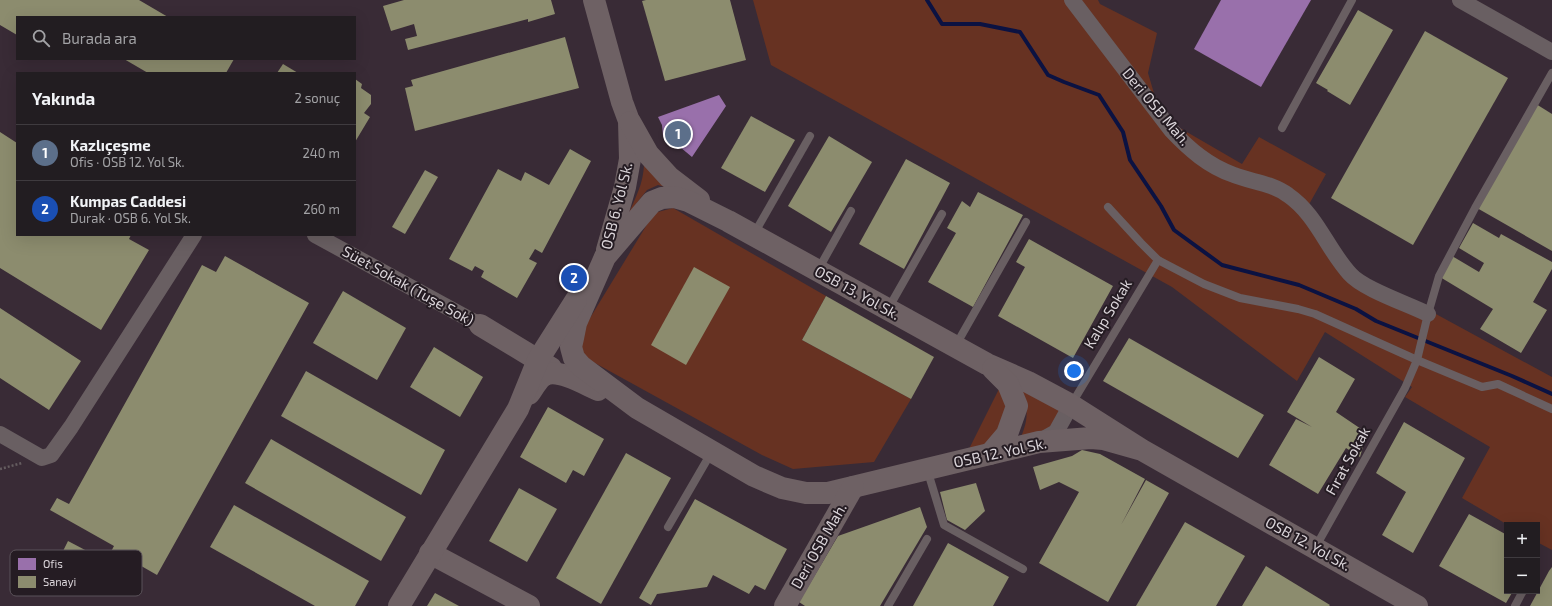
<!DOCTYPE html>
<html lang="tr">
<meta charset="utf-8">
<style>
body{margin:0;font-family:"Exo 2",sans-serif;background:#2e2a2e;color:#f1f3f6}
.controls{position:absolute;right:12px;bottom:12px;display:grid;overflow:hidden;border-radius:0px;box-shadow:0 4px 16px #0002}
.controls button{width:36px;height:36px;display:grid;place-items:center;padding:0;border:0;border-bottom:1px solid #3f3b3f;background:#221d21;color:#f1f3f6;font:20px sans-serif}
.you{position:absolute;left:1074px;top:371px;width:14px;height:14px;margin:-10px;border:3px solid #fff;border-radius:50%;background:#1a73e8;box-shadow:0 0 0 6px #1a73e833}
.badge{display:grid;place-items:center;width:26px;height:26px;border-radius:50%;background:#0b8043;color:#fff;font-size:13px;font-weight:700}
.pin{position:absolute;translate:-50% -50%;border:2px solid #fff;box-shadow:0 1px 4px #0006}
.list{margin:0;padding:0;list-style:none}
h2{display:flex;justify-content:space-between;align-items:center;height:52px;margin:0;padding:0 16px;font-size:17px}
h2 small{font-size:13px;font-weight:400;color:#a2a2a5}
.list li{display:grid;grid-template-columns:26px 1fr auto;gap:12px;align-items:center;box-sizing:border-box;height:56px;padding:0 16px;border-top:1px solid #3f3b3f}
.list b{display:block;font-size:15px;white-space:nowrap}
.list p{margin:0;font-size:13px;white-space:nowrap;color:#a2a2a5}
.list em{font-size:13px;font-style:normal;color:#a2a2a5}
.icon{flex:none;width:22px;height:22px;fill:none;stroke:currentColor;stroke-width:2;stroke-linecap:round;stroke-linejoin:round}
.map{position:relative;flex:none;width:1552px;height:606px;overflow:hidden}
.search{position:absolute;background:#221d21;box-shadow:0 4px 16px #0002;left:16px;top:16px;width:340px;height:44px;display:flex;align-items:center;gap:10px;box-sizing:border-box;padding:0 14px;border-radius:0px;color:#a2a2a5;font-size:15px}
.panel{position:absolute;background:#221d21;box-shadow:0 4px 16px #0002;left:16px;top:72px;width:340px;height:164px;border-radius:0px}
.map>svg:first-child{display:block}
</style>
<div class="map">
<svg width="1552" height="606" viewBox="0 0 1552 606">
<rect width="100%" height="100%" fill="#2d272c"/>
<path fill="#392b36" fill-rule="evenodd" d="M0 0H1552V606H0ZM17 17H355V59H17ZM17 73H355V235H17ZM1507 525H1537V591H1507Z"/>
<g fill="#673222">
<path d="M753 0H1098L1100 4 1157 33 1148 73 1161 117 1242 164 1259 137 1326 174 1307 208 1349 270 1412 301 1552 377V550L1537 542V525H1508L1462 498 1490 447 1405 397 1412 387 1325 332 1297 381 1172 287 771 65Z"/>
<path d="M644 154 676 190 658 185 647 190 629 213C639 190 645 180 644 154Z"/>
<path d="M673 208 826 296 802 340 911 399 874 462 793 469 762 455 584 357 576 341 654 213Z"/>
<path d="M1019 385 1062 409 1055 427 1020 440C1030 415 1028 410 1019 385Z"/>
<path d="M999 389 1009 415 990 444 968 451Z"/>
</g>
<g fill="#9970ab">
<path d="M1221 0H1311L1261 87 1194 49Z"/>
<path d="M719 95 726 106 692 157 680 147 670 144 663 136 662 125 658 117Z"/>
</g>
<g fill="#8c8c6e">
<path d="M0 0H139L168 17H17V35L0 25Z"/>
<path d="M404 0H551L555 14 528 22V19L408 50 405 39 417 36 414 24 391 31 383 6Z"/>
<path d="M646 0H730L746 60 665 81 642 1Z"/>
<path d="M1358 10 1393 30 1350 105 1327 91 1328 90 1316 83Z"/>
<path d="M1425 31 1508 78 1413 245 1331 198Z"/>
<path d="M565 37 579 88 415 131 405 88 413 86 411 80Z"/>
<path d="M124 59H234L226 73H148Z"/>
<path d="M283 64 298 73H277Z"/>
<path d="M355 79 362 84 361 88 371 95V104L364 113 370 117 355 142Z"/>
<path d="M1536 104 1552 114V251L1477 208Z"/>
<path d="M751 116 795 140 765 192 721 168Z"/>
<path d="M0 132 17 143V235H131L129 239 149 250 101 330 0 268Z"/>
<path d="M829 136 872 162 831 232 788 206Z"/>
<path d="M570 149 591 161 542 253 535 249 529 259 537 263 517 298 481 277 484 271 475 266 472 271 449 259 498 169 521 181 525 172 549 185Z"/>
<path d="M906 159 950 183 904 269 859 244Z"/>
<path d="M425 170 438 177 405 234 392 227Z"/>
<path d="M978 192 1023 215 973 307 928 282 956 233 947 228 962 201 970 207Z"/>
<path d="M1473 223 1499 238 1501 234 1552 262V269L1533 302 1547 310 1521 353 1480 329 1493 309 1440 277 1452 256 1479 272 1484 263 1459 248Z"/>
<path d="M1029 239 1113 286 1073 358 998 316 1025 267 1016 262Z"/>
<path d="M225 256 309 303 157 575 122 555 119 562 138 572 129 588 63 551 68 541 106 561 114 546 50 510 57 498 69 504 202 265 216 272Z"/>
<path d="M694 267 730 287 686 365 651 345Z"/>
<path d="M343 291 406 328 377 380 313 343Z"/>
<path d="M826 296 934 357 911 399 802 340Z"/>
<path d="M0 308 81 361 49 410 0 378Z"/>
<path d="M1129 338 1264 415 1238 458 1103 381Z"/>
<path d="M434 347 483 377 460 417 410 387Z"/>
<path d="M1319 357 1355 379 1336 412 1367 433 1360 457 1346 448 1318 494 1269 465 1296 419 1312 427 1287 412Z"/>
<path d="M306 371 445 450 421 495 281 416Z"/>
<path d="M548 407 604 439 584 476 573 470 566 483 520 457Z"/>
<path d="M1404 422 1465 458 1413 553 1382 535 1406 492 1376 473Z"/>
<path d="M271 439 406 517 381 561 245 483Z"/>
<path d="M1082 450 1100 454 1145 479 1121 525 1146 480 1169 493 1108 602 1039 563 1079 492 1059 482 1040 490 1033 467 1072 456Z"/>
<path d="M626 453 671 478 601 604 556 578Z"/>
<path d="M976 483 985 511 965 530 947 520 940 492Z"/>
<path d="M519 488 557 509 527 562 489 541Z"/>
<path d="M695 499 787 549 765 590 755 585 749 594 713 575 707 587 657 594 651 605 639 598Z"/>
<path d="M234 505 369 581 355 606H315L210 547Z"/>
<path d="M920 507 927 527 880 606H805L799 602 838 536Z"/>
<path d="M1469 514 1507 535V591H1513L1506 603 1439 566Z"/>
<path d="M1185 522 1245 556 1216 606H1136Z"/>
<path d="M948 543 1009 577 993 606H913Z"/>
<path d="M1266 566 1330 605 1329 606H1242Z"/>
<path d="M1552 567V606H1530L1549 571Z"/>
<path d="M435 593 459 606H427Z"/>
</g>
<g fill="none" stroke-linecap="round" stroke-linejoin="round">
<path stroke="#0b1242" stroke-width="4" d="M927 0 942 24H980L1020 32 1048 75 1064 82 1099 95 1123 132 1130 160 1161 206 1174 230 1222 265 1299 285 1356 309 1376 321 1512 376 1552 394"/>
<path stroke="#655d60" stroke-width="2.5" stroke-dasharray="2 2" stroke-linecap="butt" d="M0 469 22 463"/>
<g stroke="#695f62" stroke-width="8">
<path d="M1282 128 1352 0"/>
<path d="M1108 207 1141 243 1158 260 1204 284 1240 298 1298 309 1315 314 1417 360 1482 387 1498 384 1552 409"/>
<path d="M754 234 810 136"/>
<path d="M818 270 851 211"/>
<path d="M888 309 942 214"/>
<path d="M956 345 1026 222"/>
<path d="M1071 405 1158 260"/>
<path d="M927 469 944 525 1023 569"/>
<path d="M668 527 711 453"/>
<path d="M1315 548 1405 388 1417 360 1428 314 1439 276 1475 208 1552 73"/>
<path d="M888 606 927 539"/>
<path d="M1515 606 1523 591"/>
</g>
<g stroke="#695f62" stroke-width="16">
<path d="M1072 0 1171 130C1189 149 1208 166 1234 175 1252 182 1272 183 1288 195 1317 215 1327 249 1350 274 1363 289 1408 304 1428 314"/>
<path d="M1460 0 1552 52"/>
<path d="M315 235 480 325"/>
<path d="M0 434 42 458 51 455 71 427 194 235"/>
<path d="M1040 441 1056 432 1071 405"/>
</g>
<g stroke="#6e6164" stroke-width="22">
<path d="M594 0 622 102 629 121 630 159 625 187 607 250"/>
<path d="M630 122 648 154 669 177 699 200"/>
<path d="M480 325 551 368"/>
<path d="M529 394C533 389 537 380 543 376 557 367 584 384 598 390"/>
<path d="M1142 450 1071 405 1028 382 987 364 728 221 688 201 674 197 662 198 652 202 605 257 576 323 573 338 571 347 574 358 581 366 637 408 754 476 782 488 806 493H828L1039 442 1091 438 1103 439 1142 450 1417 606"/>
<path d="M990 454 1007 434 1017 406 1008 384 993 369"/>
<path d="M430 553 529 606"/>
<path d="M399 606 518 409 538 360 576 300"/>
<path d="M785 606 853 487"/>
</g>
</g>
<g text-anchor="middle" stroke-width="4" stroke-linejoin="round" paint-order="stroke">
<g font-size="15" fill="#dad4d9" stroke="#251c23">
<text transform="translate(1156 107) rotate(50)" y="5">Deri OSB Mah.</text>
<text transform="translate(617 206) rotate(-76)" y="5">OSB 6. Yol Sk.</text>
<text transform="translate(408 286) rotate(29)" y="5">Süet Sokak (Tuşe Sok)</text>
<text transform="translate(857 293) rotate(29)" y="5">OSB 13. Yol Sk.</text>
<text transform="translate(1108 314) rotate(-59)" y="5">Kalıp Sokak</text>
<text transform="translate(1000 453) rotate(-12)" y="5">OSB 12. Yol Sk.</text>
<text transform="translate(1348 461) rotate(-61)" y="5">Fırat Sokak</text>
<text transform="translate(1308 544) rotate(29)" y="5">OSB 12. Yol Sk.</text>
<text transform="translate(819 546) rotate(-60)" y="5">Deri OSB Mah.</text>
</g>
</g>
<rect x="10" y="550" width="132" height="46" rx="6" fill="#251c23" stroke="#5b535a" stroke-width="1"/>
<rect x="18" y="558" width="18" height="12" fill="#9970ab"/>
<rect x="18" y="576" width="18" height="12" fill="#8c8c6e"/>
<g font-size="11" fill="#dad4d9">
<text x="43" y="568">Ofis</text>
<text x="43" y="586">Sanayi</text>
</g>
</svg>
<div class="controls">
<button>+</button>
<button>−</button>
</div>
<div class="you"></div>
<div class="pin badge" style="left:678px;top:134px;background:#5c6f8a">1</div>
<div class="pin badge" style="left:574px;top:278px;background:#1a4fb4">2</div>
<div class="search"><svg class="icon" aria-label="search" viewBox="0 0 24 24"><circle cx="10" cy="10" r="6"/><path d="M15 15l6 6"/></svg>Burada ara</div>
<section class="panel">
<h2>Yakında<small>2 sonuç</small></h2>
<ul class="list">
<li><span class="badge" style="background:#5c6f8a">1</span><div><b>Kazlıçeşme</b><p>Ofis · OSB 12. Yol Sk.</p></div><em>240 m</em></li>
<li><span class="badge" style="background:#1a4fb4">2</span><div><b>Kumpas Caddesi</b><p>Durak · OSB 6. Yol Sk.</p></div><em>260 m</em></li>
</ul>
</section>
</div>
